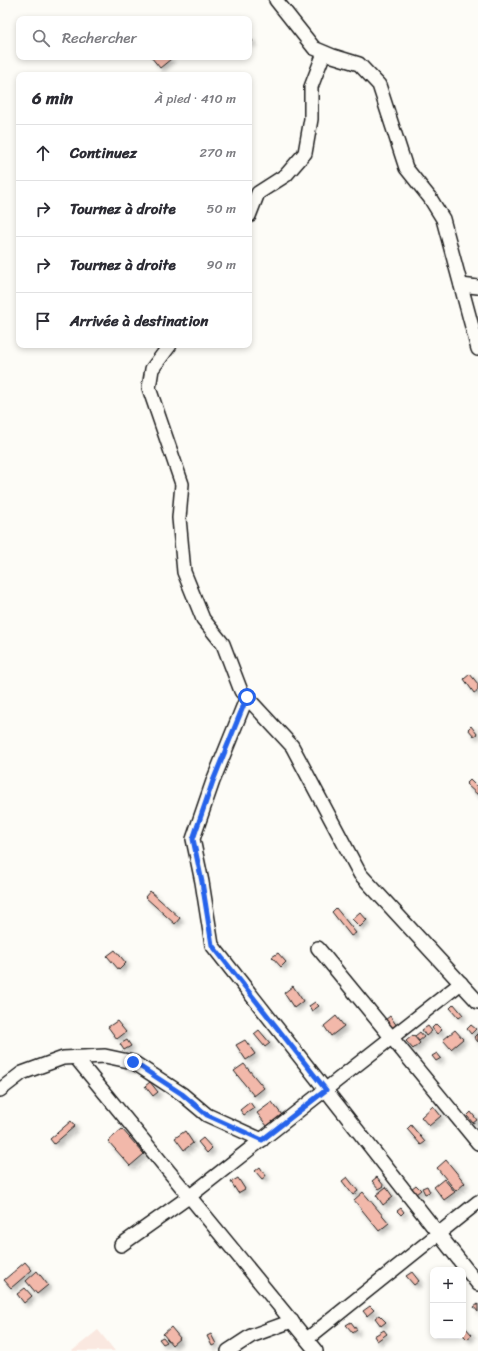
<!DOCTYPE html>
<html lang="fr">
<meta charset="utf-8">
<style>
body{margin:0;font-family:Sriracha,sans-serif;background:#f2f2f3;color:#2b2b33}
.controls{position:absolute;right:12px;bottom:12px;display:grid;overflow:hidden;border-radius:8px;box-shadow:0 2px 6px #0003}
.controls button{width:36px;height:36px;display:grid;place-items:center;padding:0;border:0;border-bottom:1px solid #e1e1e2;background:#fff;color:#2b2b33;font:20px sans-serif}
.stop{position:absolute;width:12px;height:12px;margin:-9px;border:3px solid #2563eb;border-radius:50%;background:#fff}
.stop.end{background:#2563eb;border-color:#fff;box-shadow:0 1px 4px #0008}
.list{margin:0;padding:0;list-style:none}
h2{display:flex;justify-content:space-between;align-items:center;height:52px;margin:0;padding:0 16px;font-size:17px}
h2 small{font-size:13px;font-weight:400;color:#7c7c81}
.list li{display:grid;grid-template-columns:26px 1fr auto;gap:12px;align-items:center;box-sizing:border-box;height:56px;padding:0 16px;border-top:1px solid #e1e1e2}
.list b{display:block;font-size:15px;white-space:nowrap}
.list em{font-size:13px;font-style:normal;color:#7c7c81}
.icon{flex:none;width:22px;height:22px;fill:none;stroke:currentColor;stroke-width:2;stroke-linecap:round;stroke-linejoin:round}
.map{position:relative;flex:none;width:478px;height:1351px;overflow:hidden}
.search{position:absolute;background:#fff;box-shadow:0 2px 6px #0003;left:16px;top:16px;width:236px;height:44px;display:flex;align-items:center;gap:10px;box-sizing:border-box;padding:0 14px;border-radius:8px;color:#7c7c81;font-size:15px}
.panel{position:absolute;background:#fff;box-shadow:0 2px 6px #0003;left:16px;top:72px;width:236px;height:276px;border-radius:8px}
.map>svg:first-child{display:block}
</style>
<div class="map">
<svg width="478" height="1351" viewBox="0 0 478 1351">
<defs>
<filter id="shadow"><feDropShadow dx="3.5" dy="3.5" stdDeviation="2" flood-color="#0004"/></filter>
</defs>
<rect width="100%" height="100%" fill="#fdfcf7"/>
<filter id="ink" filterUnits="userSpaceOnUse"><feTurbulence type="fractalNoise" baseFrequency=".025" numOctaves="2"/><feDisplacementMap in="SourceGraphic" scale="8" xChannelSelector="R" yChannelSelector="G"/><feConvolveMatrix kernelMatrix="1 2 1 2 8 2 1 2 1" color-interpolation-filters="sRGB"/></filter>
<g filter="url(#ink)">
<path fill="#fae8e0" d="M98 1330 115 1351H72Z"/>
<g fill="#f2b8aa" stroke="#1c1c1c" filter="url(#shadow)">
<path d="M249 37 253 41 249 44Z"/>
<path d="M151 57H169L171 59 160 68Z"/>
<path d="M470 674 478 684V690L474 693 464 679Z"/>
<path d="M471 726 477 734 474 736 468 729Z"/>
<path d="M470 780 478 788V795L466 784Z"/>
<path d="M150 891 180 918 175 924 145 897Z"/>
<path d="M336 908 356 933 351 936 332 912Z"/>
<path d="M360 912 367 920 360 927 352 919Z"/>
<path d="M115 950 126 963 119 970 107 956Z"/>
<path d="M278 953 286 962 281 967 272 957Z"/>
<path d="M293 986 303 1001 294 1008 284 993Z"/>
<path d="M315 1002 319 1006 312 1011 309 1006Z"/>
<path d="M454 1004 463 1015 459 1018 450 1008Z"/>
<path d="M336 1016 344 1026 331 1036 324 1026Z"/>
<path d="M390 1016 397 1026 392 1029 385 1020Z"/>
<path d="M117 1021 126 1032 117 1039 108 1027Z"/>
<path d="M436 1024 442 1030 437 1034 432 1028Z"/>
<path d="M471 1025 476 1029 471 1034 467 1029Z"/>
<path d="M428 1026 432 1031 426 1036 422 1030Z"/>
<path d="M259 1030 270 1043 265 1047 254 1034Z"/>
<path d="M455 1030 463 1039 451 1049 443 1040Z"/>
<path d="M420 1032 424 1037 419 1041 415 1036Z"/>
<path d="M478 1033V1042L474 1037Z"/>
<path d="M413 1035 420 1043 413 1049 406 1041Z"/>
<path d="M127 1040 131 1046 124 1050 120 1044Z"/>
<path d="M245 1040 255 1054 246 1060 236 1045Z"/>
<path d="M437 1053 441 1058 436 1061 432 1056Z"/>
<path d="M244 1064 264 1088 254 1096 234 1071Z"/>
<path d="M150 1082 158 1092 153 1096 145 1086Z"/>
<path d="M250 1102 254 1108 244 1115 240 1110Z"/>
<path d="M272 1102 282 1115 267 1126 257 1113Z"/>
<path d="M433 1106 441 1116 429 1126 421 1117Z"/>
<path d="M471 1112 477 1120 473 1123 467 1116Z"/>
<path d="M71 1121 75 1126 54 1144 50 1139Z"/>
<path d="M411 1125 425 1142 421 1145 407 1129Z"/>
<path d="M122 1129 144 1154 130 1166 108 1141Z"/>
<path d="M185 1131 193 1143 184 1150 175 1138Z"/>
<path d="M203 1138 212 1148 207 1153 198 1142Z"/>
<path d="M446 1160 465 1183 456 1191 437 1168Z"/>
<path d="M260 1167 266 1176 262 1179 255 1171Z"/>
<path d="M347 1177 358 1191 353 1195 342 1181Z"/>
<path d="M377 1177 384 1186 379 1189 372 1181Z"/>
<path d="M238 1178 245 1189 238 1193 231 1182Z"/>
<path d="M444 1179 455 1192 444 1200 434 1187Z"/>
<path d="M416 1185 421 1190 416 1194 411 1189Z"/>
<path d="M427 1186 430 1192 425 1194 422 1188Z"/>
<path d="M386 1187 393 1197 383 1205 376 1195Z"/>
<path d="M363 1192 389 1223 379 1231 354 1200Z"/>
<path d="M401 1208 404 1212 401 1215 397 1211Z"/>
<path d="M25 1262 32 1270 11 1288 4 1280Z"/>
<path d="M37 1271 48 1285 37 1294 26 1281Z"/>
<path d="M412 1272 419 1281 414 1285 406 1276Z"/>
<path d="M25 1288 32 1296 24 1303 17 1294Z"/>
<path d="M478 1304V1312L474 1307Z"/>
<path d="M370 1306 374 1310 367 1316 363 1311Z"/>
<path d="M379 1315 386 1322 381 1326 375 1318Z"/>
<path d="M351 1322 357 1330 353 1333 346 1325Z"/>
<path d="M171 1327 180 1338 172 1345 163 1334Z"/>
<path d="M465 1327 472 1335 467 1339 463 1335V1328Z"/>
<path d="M384 1330 387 1334 377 1341 374 1336Z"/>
<path d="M211 1334 216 1344 212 1346 207 1336Z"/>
<path d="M163 1337 167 1342 163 1344 159 1339Z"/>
</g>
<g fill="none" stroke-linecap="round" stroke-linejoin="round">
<g stroke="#1c1c1c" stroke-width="16">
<g id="minor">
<path d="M276 0 314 48 333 56 359 64 379 85 406 168 430 198 443 219 478 349"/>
<path d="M249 216 258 193 286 175 305 153 311 119V87L324 53"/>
<path d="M461 285 478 287"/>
<path d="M170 345 152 369 149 388 182 484 179 518 184 572 203 619 223 644 241 691 292 746 360 874 478 1002"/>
<path d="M247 697 213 781 193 839 202 882 212 945 478 1284"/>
<path d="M318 948 478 1143"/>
<path d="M76 1058 316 1351"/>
<path d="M0 1090 22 1073 63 1058 105 1056 133 1062 182 1094 207 1115 262 1140"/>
<path d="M121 1245 190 1196 461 983"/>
<path d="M307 1339 478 1202"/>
<path d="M228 1351 251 1336 292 1321"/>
</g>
</g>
<use href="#minor" stroke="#fdfcf7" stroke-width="13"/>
</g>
</g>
<g fill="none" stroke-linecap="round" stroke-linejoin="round" filter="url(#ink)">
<path stroke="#2563eb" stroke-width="5" d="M133 1062 182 1094 207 1115 262 1140 326 1090 212 945 202 882 193 839 213 781 247 697"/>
</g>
</svg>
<div class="controls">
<button>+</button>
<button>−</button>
</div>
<div class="stop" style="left:247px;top:697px"></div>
<div class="stop end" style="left:133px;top:1062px"></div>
<div class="search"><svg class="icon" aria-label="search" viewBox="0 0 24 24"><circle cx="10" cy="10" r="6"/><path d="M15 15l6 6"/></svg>Rechercher</div>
<section class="panel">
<h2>6 min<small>À pied · 410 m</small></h2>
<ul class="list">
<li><svg class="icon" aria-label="ahead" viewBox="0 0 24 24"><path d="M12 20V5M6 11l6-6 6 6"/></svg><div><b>Continuez</b></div><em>270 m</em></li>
<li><svg class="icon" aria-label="right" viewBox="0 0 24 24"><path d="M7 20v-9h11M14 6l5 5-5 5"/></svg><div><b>Tournez à droite</b></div><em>50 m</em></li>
<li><svg class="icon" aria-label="right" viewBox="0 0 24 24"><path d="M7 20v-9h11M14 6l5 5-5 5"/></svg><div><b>Tournez à droite</b></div><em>90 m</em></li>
<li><svg class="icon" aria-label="arrive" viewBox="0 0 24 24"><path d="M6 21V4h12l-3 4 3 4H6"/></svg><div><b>Arrivée à destination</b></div></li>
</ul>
</section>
</div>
